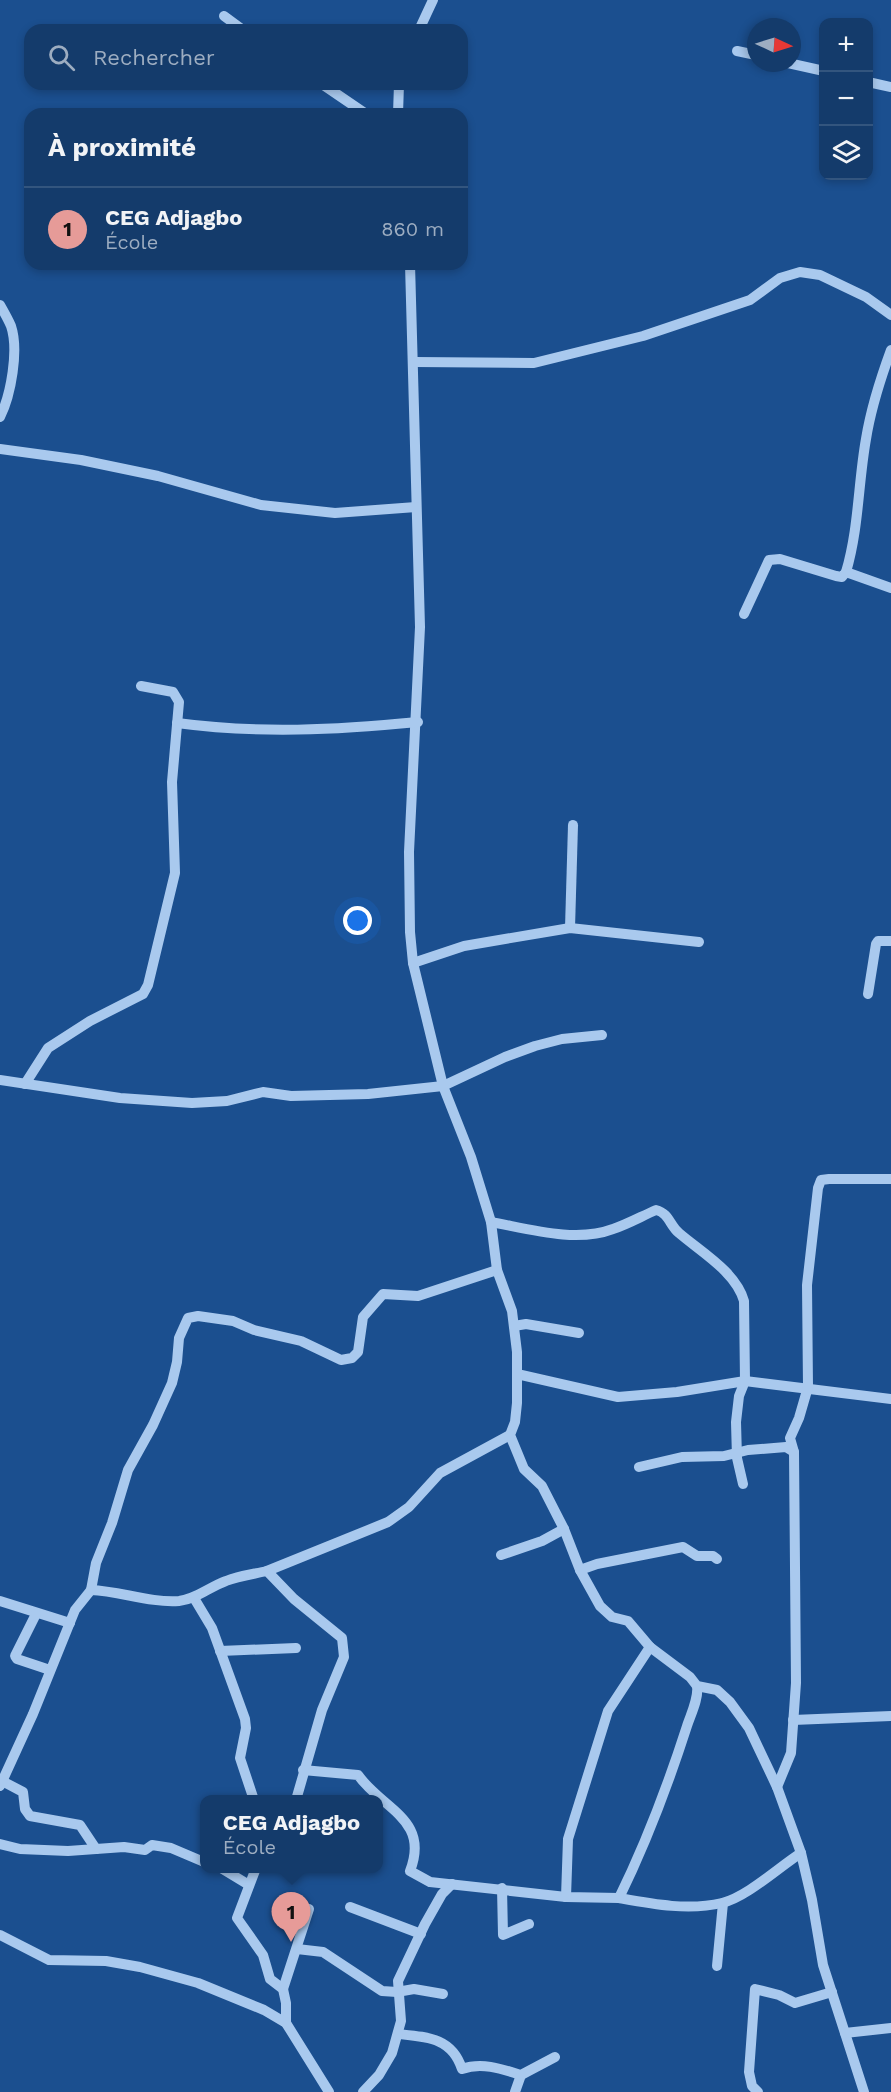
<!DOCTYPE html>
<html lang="fr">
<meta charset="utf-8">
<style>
body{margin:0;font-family:"Work Sans",sans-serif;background:#214673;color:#f1f3f6}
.controls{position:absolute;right:18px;top:18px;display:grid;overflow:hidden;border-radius:12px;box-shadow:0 3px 9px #0003}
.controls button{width:54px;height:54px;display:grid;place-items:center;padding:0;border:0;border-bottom:2px solid #33557e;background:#143b6b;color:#f1f3f6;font:30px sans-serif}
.compass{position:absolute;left:747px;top:18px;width:54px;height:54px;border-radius:50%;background:#143b6b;box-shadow:0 3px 9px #0003;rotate:94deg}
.you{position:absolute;left:358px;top:921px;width:21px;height:21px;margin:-15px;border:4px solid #fff;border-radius:50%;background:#1a73e8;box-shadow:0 0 0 9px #1a73e833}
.badge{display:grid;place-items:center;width:39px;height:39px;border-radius:50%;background:#e69b98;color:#111;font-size:20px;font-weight:700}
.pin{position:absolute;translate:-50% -50px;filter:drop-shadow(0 2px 3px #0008)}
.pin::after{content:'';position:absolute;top:32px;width:21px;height:18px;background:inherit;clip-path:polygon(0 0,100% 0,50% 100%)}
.popup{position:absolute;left:200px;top:1795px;width:183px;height:78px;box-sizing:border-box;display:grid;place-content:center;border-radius:12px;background:#143b6b;filter:drop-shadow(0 2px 4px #0005);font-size:20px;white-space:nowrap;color:#9dadc1}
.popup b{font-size:22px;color:#f1f3f6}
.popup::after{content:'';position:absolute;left:50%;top:100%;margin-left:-12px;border:12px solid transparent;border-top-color:#143b6b}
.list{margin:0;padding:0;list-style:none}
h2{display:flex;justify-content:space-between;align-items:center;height:78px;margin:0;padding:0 24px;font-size:26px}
h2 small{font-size:20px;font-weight:400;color:#9dadc1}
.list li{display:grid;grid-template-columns:39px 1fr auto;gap:18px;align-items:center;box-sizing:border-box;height:84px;padding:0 24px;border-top:2px solid #33557e}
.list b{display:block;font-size:22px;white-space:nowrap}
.list p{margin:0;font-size:20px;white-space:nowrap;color:#9dadc1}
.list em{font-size:20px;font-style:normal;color:#9dadc1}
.icon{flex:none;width:33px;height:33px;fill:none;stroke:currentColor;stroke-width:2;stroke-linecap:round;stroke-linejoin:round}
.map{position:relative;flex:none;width:891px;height:2092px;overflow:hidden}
.search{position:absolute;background:#143b6b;box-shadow:0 3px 9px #0003;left:24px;top:24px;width:444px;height:66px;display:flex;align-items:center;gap:15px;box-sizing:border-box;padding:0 21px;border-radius:18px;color:#9dadc1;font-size:22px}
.panel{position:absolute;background:#143b6b;box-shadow:0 3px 9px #0003;left:24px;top:108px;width:444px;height:162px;border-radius:18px}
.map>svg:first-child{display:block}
</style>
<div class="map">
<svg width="891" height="2092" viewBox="0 0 891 2092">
<rect width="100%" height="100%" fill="#1b4f8f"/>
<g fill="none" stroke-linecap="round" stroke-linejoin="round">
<g stroke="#a9c9ee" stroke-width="10">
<path d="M224 16 243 30"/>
<path d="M419 30 433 0"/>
<path d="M737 51 756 55"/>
<path d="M788 63 824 71"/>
<path d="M868 82 891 87"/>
<path d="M322 84 366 114"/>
<path d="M398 114 399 84"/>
<path d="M410 264 420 627 409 852 410 932 413 963 443 1086 471 1157 491 1222 497 1270 512 1311 517 1352V1403L515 1422 510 1435 524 1469 542 1486 564 1529 580 1570 600 1606 612 1617 628 1621 650 1647 690 1677 697 1686 717 1690 730 1702 749 1728 777 1787 801 1853 812 1900 823 1965 864 2092"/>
<path d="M0 305C4 312 8 319 11 326 19 350 11 395 0 417"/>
<path d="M415 362 534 363 643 336 750 300 780 278 800 272 820 275 866 297 891 315"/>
<path d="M0 449 81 460 158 476 261 505 335 513 416 507"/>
<path d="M846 572 891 588"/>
<path d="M744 614 769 560 780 559 836 576 842 577 846 572C859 528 858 484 866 439 871 408 880 380 891 350"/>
<path d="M177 723C259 734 336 730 418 722"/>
<path d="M570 928 573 825"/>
<path d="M413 963 464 946 570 928 699 942"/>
<path d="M868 994 876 944 878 941H891"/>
<path d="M0 1080 120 1098 192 1103 227 1101 263 1092 291 1096 368 1094 443 1086 505 1057 535 1046 562 1039 602 1035"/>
<path d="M25 1084 48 1048 90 1021 143 994 148 985 175 873 172 782 179 702 173 692 141 686"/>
<path d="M491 1222C529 1229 576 1243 613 1229 628 1224 642 1216 656 1210 669 1213 670 1226 679 1233 701 1252 736 1272 744 1301L745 1381 739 1396 736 1422 737 1458 743 1484"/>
<path d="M514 1326 526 1324 579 1333"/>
<path d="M517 1374 618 1397 677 1392 745 1381 891 1399"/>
<path d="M639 1467 682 1457 724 1456 748 1450 786 1447 794 1452"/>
<path d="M501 1555 542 1541 564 1529"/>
<path d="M580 1570 597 1564 683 1547 697 1556H713L717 1559"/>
<path d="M267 1571 388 1522 409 1507 440 1473 510 1435"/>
<path d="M91 1590C120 1591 149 1603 179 1601 197 1599 209 1587 226 1581 238 1576 254 1574 267 1571L294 1599 342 1638 344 1657 322 1710 296 1800"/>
<path d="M194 1598 212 1628 245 1719 246 1728 240 1758 254 1800"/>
<path d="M0 1601 70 1623"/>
<path d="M36 1614 15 1656 17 1659 50 1670"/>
<path d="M220 1651 296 1648"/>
<path d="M697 1686C699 1698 691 1714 687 1726 668 1785 646 1843 619 1898 652 1904 688 1911 722 1903 747 1897 779 1867 801 1853"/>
<path d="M793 1720 891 1716"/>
<path d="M303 1770 358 1775C383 1810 430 1819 410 1871L430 1882 566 1897 619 1898"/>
<path d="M2 1781 23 1792 25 1809 30 1816 80 1825 96 1849"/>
<path d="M0 1786 33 1714 75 1610 91 1590 96 1563 112 1523 128 1470 153 1425 172 1383 177 1362 179 1338 188 1318 198 1316 233 1321 254 1330 301 1341 341 1360 352 1358 358 1352 363 1317 383 1294 418 1296 497 1270"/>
<path d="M777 1787 791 1753 796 1683 794 1452 790 1438 799 1418 808 1387 807 1285 818 1188 821 1180 829 1179H891"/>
<path d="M0 1844 20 1849 68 1851 124 1847 145 1850 152 1845 171 1848 204 1862"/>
<path d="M221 1868 249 1885"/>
<path d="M256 1868 237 1918 263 1955 270 1979 283 1989 286 2003V2023"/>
<path d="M502 1888 503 1935 529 1924"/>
<path d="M566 1897 568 1839 608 1711 650 1647"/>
<path d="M350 1907 421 1934"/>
<path d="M0 1935 49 1960 106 1961 140 1967 198 1983 264 2010 286 2023 329 2092"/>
<path d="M297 1949 323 1952 382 1991 397 1992 414 1989 443 1994"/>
<path d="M717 1966 723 1903"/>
<path d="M283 1989 309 1909"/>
<path d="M845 2033 891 2028"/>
<path d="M398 2034C428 2037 452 2038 462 2069 482 2062 502 2069 521 2075L555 2057"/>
<path d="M363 2092 379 2075 392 2053 401 2021 398 1981 425 1924 442 1894 452 1884"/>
<path d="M515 2092 521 2075"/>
<path d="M758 2092 752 2086 749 2072 755 1989 779 1995 795 2003 832 1992"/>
</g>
</g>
</svg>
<div class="controls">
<button>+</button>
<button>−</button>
<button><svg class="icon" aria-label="layers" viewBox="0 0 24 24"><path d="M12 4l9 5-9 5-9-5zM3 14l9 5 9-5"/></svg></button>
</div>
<svg class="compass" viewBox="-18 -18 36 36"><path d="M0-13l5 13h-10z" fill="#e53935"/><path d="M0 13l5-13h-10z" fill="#9dadc1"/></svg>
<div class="you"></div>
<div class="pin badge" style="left:291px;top:1942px">1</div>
<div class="popup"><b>CEG Adjagbo</b>École</div>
<div class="search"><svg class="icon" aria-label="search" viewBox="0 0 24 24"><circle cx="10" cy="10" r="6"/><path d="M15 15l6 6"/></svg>Rechercher</div>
<section class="panel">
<h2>À proximité<small></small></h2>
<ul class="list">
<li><span class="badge">1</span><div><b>CEG Adjagbo</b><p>École</p></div><em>860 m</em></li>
</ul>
</section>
</div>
